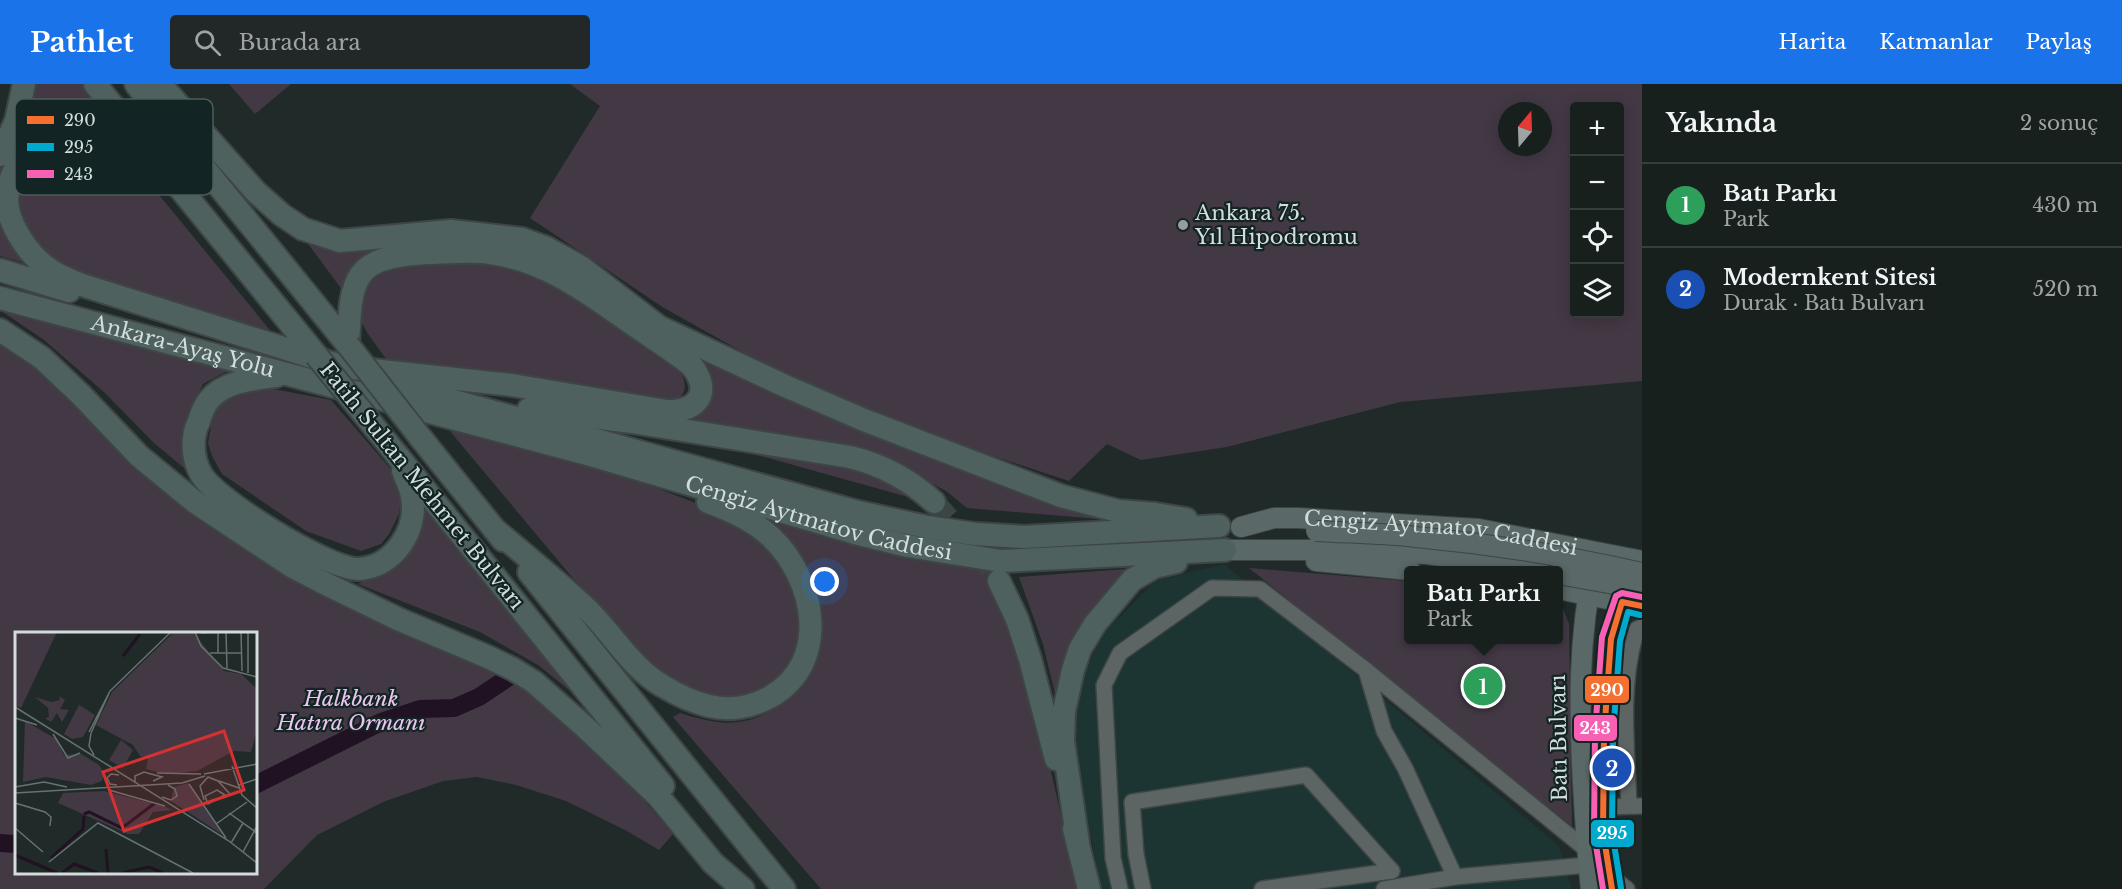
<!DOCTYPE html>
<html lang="tr">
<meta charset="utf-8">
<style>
body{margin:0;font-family:"Libre Baskerville",serif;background:#212827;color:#f1f3f6}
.controls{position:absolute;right:18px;top:18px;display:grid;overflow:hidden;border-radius:6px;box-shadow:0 3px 15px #0003}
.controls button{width:54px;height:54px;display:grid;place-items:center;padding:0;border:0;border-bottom:2px solid #363e3c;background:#18201e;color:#f1f3f6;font:30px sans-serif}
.compass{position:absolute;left:1498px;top:18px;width:54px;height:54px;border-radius:50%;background:#18201e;box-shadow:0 3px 15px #0003;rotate:19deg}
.you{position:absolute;left:825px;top:498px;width:21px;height:21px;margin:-15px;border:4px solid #fff;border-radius:50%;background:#1a73e8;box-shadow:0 0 0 9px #1a73e833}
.badge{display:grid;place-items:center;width:39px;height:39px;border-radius:50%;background:#1a73e8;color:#fff;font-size:20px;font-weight:700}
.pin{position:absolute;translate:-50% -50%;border:3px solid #fff;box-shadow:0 2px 6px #0006}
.popup{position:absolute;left:1404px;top:482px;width:159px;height:78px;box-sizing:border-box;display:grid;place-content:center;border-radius:6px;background:#18201e;filter:drop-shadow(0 2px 4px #0005);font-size:20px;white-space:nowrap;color:#9fa3a4}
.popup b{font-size:22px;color:#f1f3f6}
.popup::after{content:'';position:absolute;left:50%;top:100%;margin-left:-12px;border:12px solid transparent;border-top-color:#18201e}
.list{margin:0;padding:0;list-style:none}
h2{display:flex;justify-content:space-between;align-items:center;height:78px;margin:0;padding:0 24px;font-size:26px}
h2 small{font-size:20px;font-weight:400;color:#9fa3a4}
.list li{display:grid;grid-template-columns:39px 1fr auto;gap:18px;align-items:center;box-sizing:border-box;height:84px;padding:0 24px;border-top:2px solid #363e3c}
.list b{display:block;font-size:22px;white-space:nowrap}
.list p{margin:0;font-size:20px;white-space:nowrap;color:#9fa3a4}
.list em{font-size:20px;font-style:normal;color:#9fa3a4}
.icon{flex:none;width:33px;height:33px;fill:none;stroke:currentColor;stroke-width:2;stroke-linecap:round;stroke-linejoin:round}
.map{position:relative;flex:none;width:1642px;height:805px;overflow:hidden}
header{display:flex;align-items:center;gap:36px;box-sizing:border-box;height:84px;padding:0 30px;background:#1a73e8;color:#fff}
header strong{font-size:28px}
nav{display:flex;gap:33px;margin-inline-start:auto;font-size:21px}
.search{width:420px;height:54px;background:#212827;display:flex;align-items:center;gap:15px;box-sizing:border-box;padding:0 21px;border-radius:6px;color:#9fa3a4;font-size:22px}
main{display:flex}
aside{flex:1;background:#18201e}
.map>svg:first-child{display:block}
</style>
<header>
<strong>Pathlet</strong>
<div class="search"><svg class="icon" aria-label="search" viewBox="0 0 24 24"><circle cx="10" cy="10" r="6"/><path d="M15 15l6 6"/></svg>Burada ara</div>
<nav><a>Harita</a><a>Katmanlar</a><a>Paylaş</a></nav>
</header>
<main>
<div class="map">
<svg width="1642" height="805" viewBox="0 0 1642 805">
<rect width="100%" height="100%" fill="#202a28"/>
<path fill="#1c3533" d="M1224 480 1559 762 1572 805H1102L1078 692 1072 640 1079 595 1107 546 1155 497Z"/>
<g fill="#433945" fill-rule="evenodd">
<path d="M32 0H87L118 38 116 50 70 40 37 46 15 70 4 100 35 182 0 172V81Z"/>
<path d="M229 0H291L255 30Z"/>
<path d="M570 0H1642V297L1400 318 1227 363 1141 376 1107 360 1069 397 932 352 764 280 664 224 530 134 600 22ZM1574 22H1620V230H1574ZM1507 27H1543V63H1507Z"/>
<path d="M70 57 109 67 141 89 274 251 67 187 32 159 17 120 19 100 34 78 49 65Z"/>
<path d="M303 153 333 163 470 154 495 156 548 173 595 199 655 246 689 263 812 321 1099 435 967 424 946 407 903 384 858 368 685 339C699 330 712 318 709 299 705 273 671 262 652 249 632 235 614 219 594 205 564 184 524 167 488 163 467 161 446 163 424 164 400 166 369 164 353 187 349 193 346 201 343 207Z"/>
<path d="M489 175 559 197 678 283C686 297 689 308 675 318L389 279 368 250 357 230 372 187 397 177Z"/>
<path d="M0 226 229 286 203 300 186 335 184 359 202 399 154 359 105 309 44 256Z"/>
<path d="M0 256 45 288 159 397 516 596 622 691 673 750 659 766 627 747 566 717 516 701 477 693 443 697 383 718 317 751 264 805H0ZM16 550H255V788H16Z"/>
<path d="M253 301 331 316 395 390 402 411 399 430 389 450 381 460 361 467 306 447 222 390 212 372 208 359 214 325 229 312Z"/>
<path d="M449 346 618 389 698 420 754 448 783 482 800 531 798 559 788 581 772 601 751 611 726 615 692 609 637 571Z"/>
<path d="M707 357 858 385 896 398 926 418Z"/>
<path d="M424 419 583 617 538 581 480 548 358 500 388 485Z"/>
<path d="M768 430 891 467 989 488 1029 592 1078 805H821L673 633 680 629C699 635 723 642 744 637 767 633 796 613 807 592 813 580 816 565 820 552L766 439Z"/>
<path d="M1249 484 1408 497V556H1558V522L1564 527 1569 540 1572 742Z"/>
<path d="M1126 485 1094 529 1058 622 1043 560 1019 493Z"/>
</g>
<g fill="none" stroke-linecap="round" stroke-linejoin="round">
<g stroke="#201222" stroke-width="18">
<path d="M255 701 381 638 420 625 454 624 479 613 509 593"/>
<path d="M0 759 16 760"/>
</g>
<path stroke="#3b4543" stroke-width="22" stroke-dasharray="22 11" stroke-linecap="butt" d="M934 418 976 465 999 497"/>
<g stroke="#3e4645" stroke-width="18">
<g id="minor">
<path d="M1366 586 1587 766"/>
<path d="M1629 722C1627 663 1619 602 1637 545L1642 543"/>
<path d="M1603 723 1642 722"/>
<path d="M1609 791 1627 805"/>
<path d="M1120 805 1113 774 1104 601 1120 569 1212 504 1260 505 1366 586 1384 647 1405 684 1455 793"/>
<path d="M1143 805 1136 770 1132 718 1306 691 1392 787"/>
<path d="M1262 805 1392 787"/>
<path d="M1384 805 1455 793 1588 781"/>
</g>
</g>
<g stroke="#3e4645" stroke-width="22">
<g id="major">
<path id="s1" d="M1241 443 1274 434H1298L1479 445 1642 477"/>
<path d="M1225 466H1324L1427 470 1539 486"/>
<path d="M1316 477 1410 486"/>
<path d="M1558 505 1642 522"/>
<path d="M1591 805C1587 770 1585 735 1583 700 1579 627 1578 553 1594 481"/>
<path d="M1612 805 1603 748 1604 650 1611 555 1622 518 1626 486"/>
</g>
</g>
<g stroke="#3e4645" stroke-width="26">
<g id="highway">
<path d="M95 0 316 271"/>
<path d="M136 0 348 261"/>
<path d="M160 0 256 108 282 131 303 145 340 157 451 147 522 155 547 164 581 183 659 243 783 301 864 336 1061 412 1118 427 1155 430 1186 435"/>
<path d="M0 71 16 37 24 0"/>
<path d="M177 100C150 82 117 55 84 50 42 42 1 82 8 125 12 145 29 170 45 182 56 191 69 196 82 201L344 283 512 301 667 327C699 328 712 307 691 281 672 266 651 253 631 239 586 208 547 177 490 169 469 166 448 169 427 169 352 173 351 193 348 261"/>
<path d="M0 186 69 207"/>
<path id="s2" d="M0 214 584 369 855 449 908 462 1001 477 1225 466"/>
<path d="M0 246 42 274 81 311 139 372 195 418 293 483 320 497 398 535 488 573 513 585 534 598 586 644 658 712 713 779 743 805"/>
<path d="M276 292C254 295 224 297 209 316 204 322 201 330 199 337 191 353 192 374 201 390 215 416 329 486 359 485 394 483 418 446 412 413 411 404 406 395 403 387"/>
<path d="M389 297 447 315 858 428 927 443 975 450 1024 453 1219 442"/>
<path d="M529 325 632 338 850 373C883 381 909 395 934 418"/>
<path d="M420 353 503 456"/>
<path d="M397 371 663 702"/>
<path d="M494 445C525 471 557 497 587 525 612 549 632 585 663 602 676 610 693 618 709 622 730 627 752 623 770 613 832 578 815 495 771 453 754 437 730 426 708 418"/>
<path d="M529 488 784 805"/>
<path d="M999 497 1017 535 1030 575 1056 675"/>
<path d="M1074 745 1089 805"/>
<path d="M1078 759 1063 657 1064 627 1073 586 1080 565 1095 540 1132 496 1154 483 1176 478"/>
</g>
</g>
<use href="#minor" stroke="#5d6464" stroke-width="15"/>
<use href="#major" stroke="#5a6867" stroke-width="20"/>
<use href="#highway" stroke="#4f615f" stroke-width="22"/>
<g stroke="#3e4645" stroke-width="22" stroke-linecap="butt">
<g id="major-bridge">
<path d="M1316 447C1349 449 1383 449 1416 453 1492 460 1567 472 1642 489"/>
<path d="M1558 490 1642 505"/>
</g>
</g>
<g stroke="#3e4645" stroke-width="26" stroke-linecap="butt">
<g id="highway-bridge">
<path d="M348 261 420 353"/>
<path d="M316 271 397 371"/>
</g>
</g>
<use href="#major-bridge" stroke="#5a6867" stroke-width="20"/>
<use href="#highway-bridge" stroke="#4f615f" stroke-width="22"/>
<g stroke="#122423" stroke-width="10">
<path id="bus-1" d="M1612 805 1603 748 1604 650 1611 555 1622 518 1642 522"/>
</g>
<g stroke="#122423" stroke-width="10">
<path id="bus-2" d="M1621 804 1612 747 1613 650 1620 557 1628 528 1640 531"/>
</g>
<g stroke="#122423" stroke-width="10">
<path id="bus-3" d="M1603 805 1594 749 1595 649 1602 553 1616 512 1622 509 1642 513"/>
</g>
<use href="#bus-1" stroke="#f46f30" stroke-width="6"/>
<use href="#bus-2" stroke="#00a9ce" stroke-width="6"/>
<use href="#bus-3" stroke="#f860b3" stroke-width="6"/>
</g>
<circle fill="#949e9d" stroke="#122423" stroke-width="2" cx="1183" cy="141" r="6"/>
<g text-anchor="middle" stroke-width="4.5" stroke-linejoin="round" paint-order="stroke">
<g font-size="21" fill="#d2dddc" stroke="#122423" text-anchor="start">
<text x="1195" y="136">Ankara 75.<tspan x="1195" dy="24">Yıl Hipodromu</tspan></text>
</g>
<g font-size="21" fill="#d2dddc" stroke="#122423">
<text dy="7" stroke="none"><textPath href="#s2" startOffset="189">Ankara-Ayaş Yolu</textPath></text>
<text transform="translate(422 402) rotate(51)" y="7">Fatih Sultan Mehmet Bulvarı</text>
<text dy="7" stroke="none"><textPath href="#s2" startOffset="848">Cengiz Aytmatov Caddesi</textPath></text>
<text dy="7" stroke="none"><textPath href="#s1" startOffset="202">Cengiz Aytmatov Caddesi</textPath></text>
<text transform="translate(1559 654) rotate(-91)" y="7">Batı Bulvarı</text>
</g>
<g font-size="21" font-style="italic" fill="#ebc5ef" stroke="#122423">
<text x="351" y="622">Halkbank<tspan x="351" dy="24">Hatıra Ormanı</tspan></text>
</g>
</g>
<g transform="translate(15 548)">
<rect width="242" height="242" fill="#202a28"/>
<path d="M0 0H42L6 76 0 73ZM159 0H178L209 39 226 42 241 56V102L236 120 219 119 182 139 151 142 131 137 133 127 125 124 118 113 81 93 97 60ZM44 64 50 68 45 77 54 78 47 90 42 81 36 90 30 86 34 85 33 76 20 65 36 70 45 68ZM64 73 80 83 68 105 57 107 49 102ZM10 89 41 107 49 123 66 122 84 133 89 141 87 149 76 153 31 145 8 150ZM106 108 118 118 108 136 94 128ZM173 151 208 203 156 169 159 155ZM89 159 151 175 157 178 138 180 124 202H113L43 171 48 161Z" fill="#433945"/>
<path fill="none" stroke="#201222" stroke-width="3" d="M108 24 125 2M69 182 74 180 107 196 140 171M91 217 93 241M0 223 42 241M36 226 68 197 69 184M47 241 59 232 83 241M107 241 134 235 148 241"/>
<path fill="none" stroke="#677270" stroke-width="1.5" d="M180 0 186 14 208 36 242 45M203 0V21M211 0 212 36M226 0 227 39M233 0V41M186 1 208 0M195 21H226M95 59 156 0M0 75 214 209 242 231M0 86 22 93M74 100 95 59 76 101M76 101 74 114 79 123M38 102 53 126 65 121M217 134 227 163 242 176M142 141 186 142M189 142 242 132M204 149 224 156M120 151V144L129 140 147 145 138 149M174 152 211 206M102 153 95 152 92 146 96 142 104 143M224 153 242 147M0 155 29 150 52 155M94 158 150 174M202 158 210 163 193 172 190 164ZM0 161 167 151 190 144M147 165 156 168 162 164 160 157 153 153M189 168 185 154 193 145 203 149 215 162M0 171 30 180 36 185 35 194M214 181 242 201M201 192 232 170M0 196 28 220M216 211 228 191M228 220 242 194M34 230 83 191 178 241"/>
<path fill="#d63131" fill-opacity="0.15" stroke="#d63131" stroke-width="3" d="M209 99 229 158 109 199 88 140Z"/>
<rect width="242" height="242" fill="none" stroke="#d2dddc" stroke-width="3"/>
</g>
<rect x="15" y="15" width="198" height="96" rx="9" fill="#122423" stroke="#4c5c5a" stroke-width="1.5"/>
<rect x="27" y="32" width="27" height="8" fill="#f46f30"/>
<rect x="27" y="59" width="27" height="8" fill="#00a9ce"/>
<rect x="27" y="86" width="27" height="8" fill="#f860b3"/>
<g font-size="16" fill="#d2dddc">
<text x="64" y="42">290</text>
<text x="64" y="69">295</text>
<text x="64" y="96">243</text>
</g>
<g stroke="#122423" stroke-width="2">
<rect x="1584" y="591" width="46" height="29" rx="6" fill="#f46f30"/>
<rect x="1573" y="630" width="45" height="28" rx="6" fill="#f860b3"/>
<rect x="1590" y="735" width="45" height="29" rx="6" fill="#00a9ce"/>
</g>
<g font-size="16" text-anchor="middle" font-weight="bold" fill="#fff">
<text x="1607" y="612">290</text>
<text x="1595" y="650">243</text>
<text x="1612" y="755">295</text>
</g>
</svg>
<div class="controls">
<button>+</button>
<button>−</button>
<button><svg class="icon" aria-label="locate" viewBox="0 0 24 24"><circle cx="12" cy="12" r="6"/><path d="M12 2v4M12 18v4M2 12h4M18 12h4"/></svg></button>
<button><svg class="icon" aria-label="layers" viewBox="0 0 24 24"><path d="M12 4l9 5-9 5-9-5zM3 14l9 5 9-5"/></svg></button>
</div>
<svg class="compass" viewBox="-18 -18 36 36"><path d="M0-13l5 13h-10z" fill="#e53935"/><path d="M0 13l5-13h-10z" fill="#9fa3a4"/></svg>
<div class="you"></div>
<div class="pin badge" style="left:1483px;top:602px;background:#2e9e5b">1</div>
<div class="popup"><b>Batı Parkı</b>Park</div>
<div class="pin badge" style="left:1612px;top:684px;background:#1a4fb4">2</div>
</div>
<aside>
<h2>Yakında<small>2 sonuç</small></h2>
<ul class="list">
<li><span class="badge" style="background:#2e9e5b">1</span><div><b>Batı Parkı</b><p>Park</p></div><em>430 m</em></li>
<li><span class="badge" style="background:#1a4fb4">2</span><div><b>Modernkent Sitesi</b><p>Durak · Batı Bulvarı</p></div><em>520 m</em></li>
</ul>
</aside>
</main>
